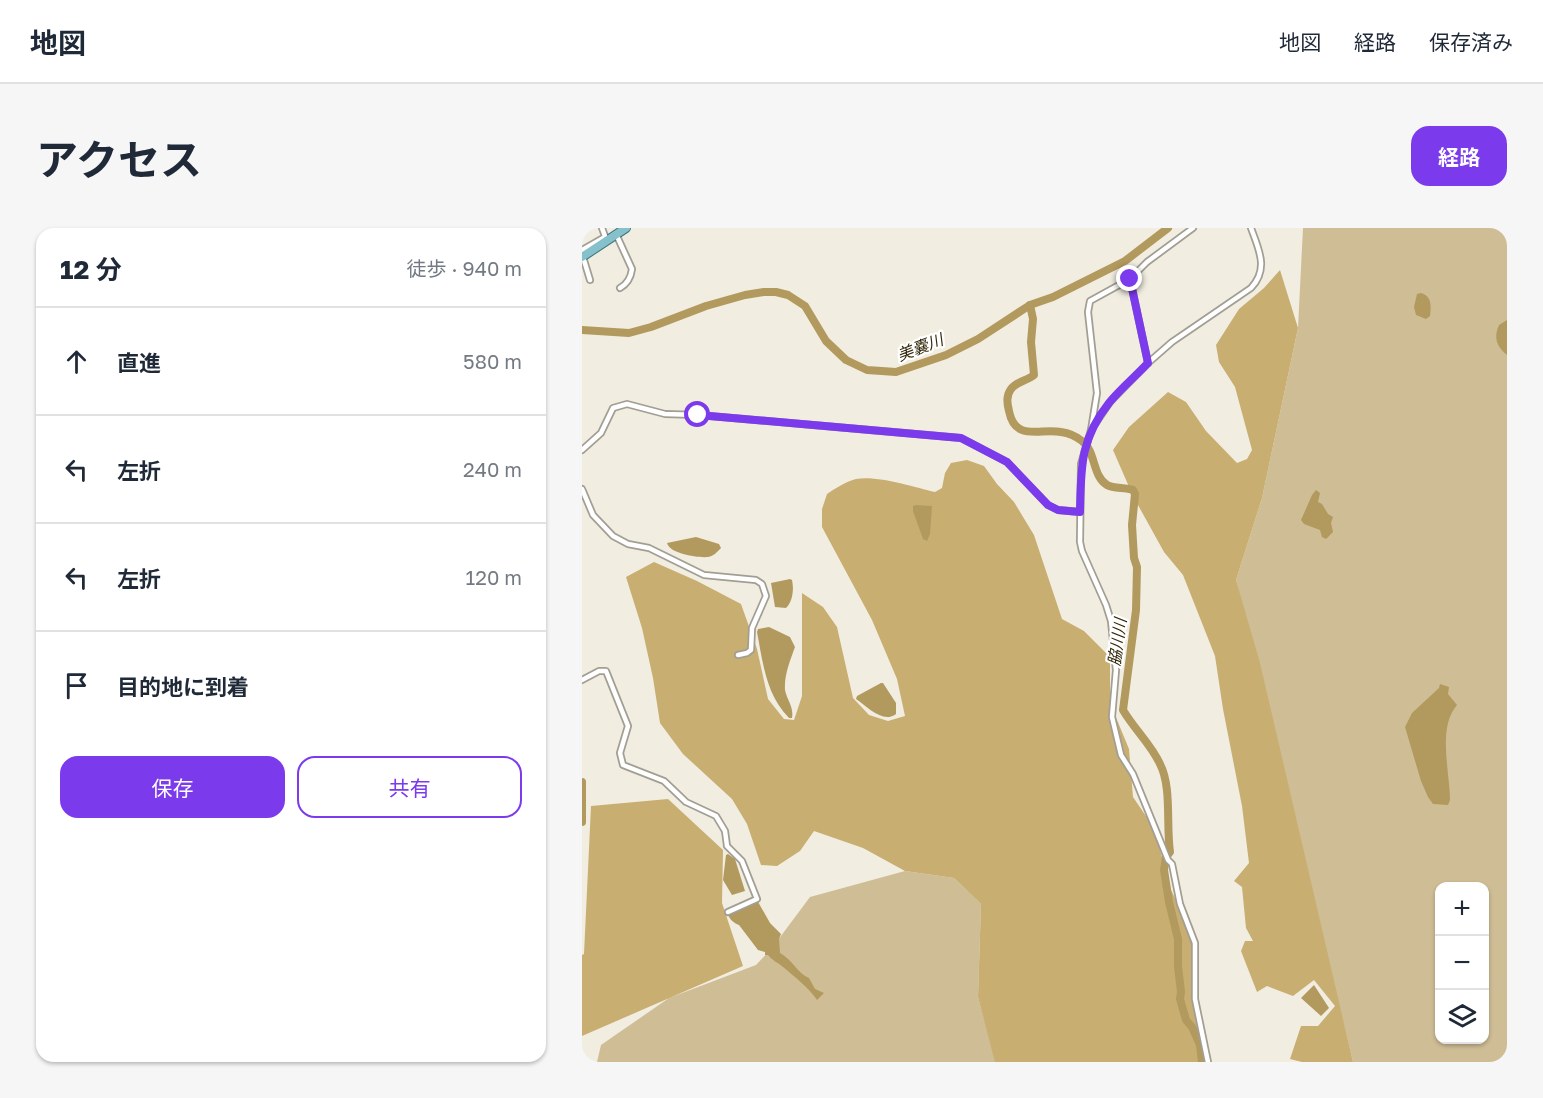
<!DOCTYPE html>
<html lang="ja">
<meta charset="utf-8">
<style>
body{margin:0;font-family:"Golos Text","Noto Sans JP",sans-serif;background:#f6f6f7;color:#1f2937}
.controls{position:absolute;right:18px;bottom:18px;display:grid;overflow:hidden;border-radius:12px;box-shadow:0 2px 4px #0004}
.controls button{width:54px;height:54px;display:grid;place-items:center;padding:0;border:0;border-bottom:2px solid #e0e1e3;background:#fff;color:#1f2937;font:30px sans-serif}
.stop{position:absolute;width:18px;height:18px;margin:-14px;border:4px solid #7c3aed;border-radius:50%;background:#fff}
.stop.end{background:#7c3aed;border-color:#fff;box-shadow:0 2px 6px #0008}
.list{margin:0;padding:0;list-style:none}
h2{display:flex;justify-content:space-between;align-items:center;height:78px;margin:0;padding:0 24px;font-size:26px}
h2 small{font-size:20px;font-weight:400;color:#747a83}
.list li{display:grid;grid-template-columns:39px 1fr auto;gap:18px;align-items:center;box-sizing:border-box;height:108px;padding:0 24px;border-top:2px solid #e0e1e3}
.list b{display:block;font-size:22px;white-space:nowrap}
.list em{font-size:20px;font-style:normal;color:#747a83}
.actions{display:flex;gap:12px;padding:18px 24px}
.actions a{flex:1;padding:14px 0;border:2px solid #7c3aed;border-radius:18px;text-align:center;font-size:21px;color:#7c3aed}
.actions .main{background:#7c3aed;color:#fff}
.icon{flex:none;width:33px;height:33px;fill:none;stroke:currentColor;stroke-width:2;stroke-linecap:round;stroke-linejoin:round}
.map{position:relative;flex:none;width:925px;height:834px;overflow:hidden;border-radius:18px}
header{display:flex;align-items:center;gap:36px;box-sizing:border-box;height:84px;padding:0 30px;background:#fff;border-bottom:2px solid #e0e1e3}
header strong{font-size:28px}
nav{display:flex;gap:33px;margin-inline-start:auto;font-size:21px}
.intro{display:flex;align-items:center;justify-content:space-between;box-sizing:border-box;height:144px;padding:0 36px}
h1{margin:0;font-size:42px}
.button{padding:15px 27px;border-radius:18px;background:#7c3aed;color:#fff;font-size:21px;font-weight:700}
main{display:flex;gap:36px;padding:0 36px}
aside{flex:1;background:#fff;border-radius:18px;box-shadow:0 2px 4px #0004}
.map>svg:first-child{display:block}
</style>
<header>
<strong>地図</strong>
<nav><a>地図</a><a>経路</a><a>保存済み</a></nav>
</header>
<div class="intro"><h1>アクセス</h1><a class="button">経路</a></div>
<main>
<aside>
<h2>12 分<small>徒歩 · 940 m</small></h2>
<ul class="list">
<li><svg class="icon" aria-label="ahead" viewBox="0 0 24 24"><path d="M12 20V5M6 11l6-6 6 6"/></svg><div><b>直進</b></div><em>580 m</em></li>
<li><svg class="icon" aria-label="left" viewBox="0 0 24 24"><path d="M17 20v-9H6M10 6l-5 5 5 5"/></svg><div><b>左折</b></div><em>240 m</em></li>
<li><svg class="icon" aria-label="left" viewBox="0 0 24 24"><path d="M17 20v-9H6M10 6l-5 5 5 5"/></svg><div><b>左折</b></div><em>120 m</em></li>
<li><svg class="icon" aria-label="arrive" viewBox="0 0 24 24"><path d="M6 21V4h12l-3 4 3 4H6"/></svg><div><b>目的地に到着</b></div></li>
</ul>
<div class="actions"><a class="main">保存</a><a>共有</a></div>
</aside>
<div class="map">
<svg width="925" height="834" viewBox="0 0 925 834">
<rect width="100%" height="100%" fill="#f2ede1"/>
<g fill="#cfbd95" fill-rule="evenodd">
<path d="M721 0H925V834H771L654 352 680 270 716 100ZM858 658H903V812H858Z"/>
<path d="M323 643 372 650 399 676 396 769 414 834H15L19 817 87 770 174 737 190 720 228 669Z"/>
</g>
<g fill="#c8ae71">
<path d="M698 42 716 100 680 270 654 352 678 435 771 834H720L708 831 719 798H736L753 778 732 752 711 768 685 758 675 764 659 723 663 713H671L664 700 660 659 652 653 667 635 660 578 641 481 633 428 601 347 582 324 551 268 531 222 547 199 586 164 604 174 624 203 655 235 665 231 670 222 653 159 637 134 634 117 657 81 682 60Z"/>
<path d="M385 232 402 238 415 256 432 274 452 307 480 391 502 403 528 429V475L547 521 551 569 572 600 589 662 606 696 616 744 618 834H413L396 769 399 676 372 650 323 643 281 620 232 603 218 623 195 638 179 637 165 596 150 571 101 526 78 495 71 450 60 400 44 349 72 334 115 353 159 376 175 421 186 471 202 491 212 492 220 468V365L241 379 255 399 271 470 287 487 306 493 323 488 315 451 290 392 240 299V281L245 266C254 260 263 254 274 251 295 247 332 259 353 264L360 260 363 245 369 235Z"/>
<path d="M86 571 141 622 140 675 161 738 0 808V727L2 726 9 578Z"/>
</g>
<g fill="#b2995d">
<path d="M839 65C850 68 849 78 848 88L844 91 834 87 832 79 835 66Z"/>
<path d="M925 92V127C915 119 911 110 917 97Z"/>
<path d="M734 262 738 265 736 274 740 276 746 286 751 289 749 295 751 304 744 311 740 309 738 302 722 296 719 292 730 267Z"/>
<path d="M334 277 350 278 348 306 345 313 341 311 331 283V278Z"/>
<path d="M114 309 137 316 139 320C135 324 132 328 126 329 116 330 88 326 85 315Z"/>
<path d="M208 351 210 352C212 361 211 373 204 380L193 379 189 355Z"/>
<path d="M187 399 208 409 213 419C208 433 202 447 203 462 205 472 212 479 210 490H207C184 467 181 435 175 404L176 401Z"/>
<path d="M299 455H301L314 475V486C301 496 286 479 274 471L275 468Z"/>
<path d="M858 456 867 459 866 466 875 477C855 500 868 544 868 572L866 577 851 576 846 569 839 553 823 499 830 485 857 460Z"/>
<path d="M146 626 153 631 163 663 150 667 141 652 144 627Z"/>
<path d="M175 672 188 695 199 706 197 711 198 725C210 731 216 746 227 750L233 761 242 765 235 772C229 762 211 747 201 739 195 734 191 733 186 727H183V724L176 722 157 697C152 695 147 691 146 686Z"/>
<path d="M732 757 747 780 739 788 719 770Z"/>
</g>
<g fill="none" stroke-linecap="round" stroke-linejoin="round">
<g stroke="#b2995d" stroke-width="8">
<path d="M448 77 451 91 449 114 452 147C445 153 435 153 429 161 424 168 425 175 427 183 433 214 458 200 479 204 486 205 495 209 500 213 514 223 510 248 525 257 532 261 543 259 551 262L553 266 550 297 552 330 555 339 554 382 541 482C552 501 569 516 578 536 590 559 584 597 588 624L584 629 582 642 587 674 596 711V738L599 764 598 771 604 792 610 799 618 817 620 834"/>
<path d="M0 102 47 105 69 99 124 78 163 67 182 64H194L206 67 223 78 244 113 264 132 285 142 314 144 364 127 396 111 448 77 471 69 543 33 586 0"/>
<path d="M0 554V594"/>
</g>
<g stroke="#a29e93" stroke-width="8">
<g id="minor">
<path d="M20 0 24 11"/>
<path d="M611 0 565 34 548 51 508 73 506 84 515 165 509 202 499 236 498 314 500 323 524 377 529 393 534 442 530 489 539 527 551 546 586 632 590 636 598 676 613 715V771L626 834"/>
<path d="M34 6 50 41C49 49 45 56 38 60"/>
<path d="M0 22 23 9"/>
<path d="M1 29 8 52"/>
<path d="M548 51 566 135"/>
<path d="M509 202 528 174 566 135 590 114 669 60C687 41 677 22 669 0"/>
<path d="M0 222 19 205 31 180 45 176 83 186 116 187 379 210 425 234 466 277 476 282 498 284"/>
<path d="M0 261 11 287 31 308 46 316 67 320 122 347 174 352 180 356 184 368 170 400 169 422 165 425 156 427"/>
<path d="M0 452 17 443H24L46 498 38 525 41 537 82 553 104 574 134 588 143 603 145 618 160 633 175 671 146 684"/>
</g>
</g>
<g stroke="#37767f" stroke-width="10">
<path id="primary" d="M0 29 44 0"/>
</g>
<use href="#minor" stroke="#fff" stroke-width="4.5"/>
<use href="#primary" stroke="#86c1cb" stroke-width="8"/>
</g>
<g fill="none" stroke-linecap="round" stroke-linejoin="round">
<path stroke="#7c3aed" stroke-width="8" d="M116 187 379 210 425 234 466 277 476 282 498 284C499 240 498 211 527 175 538 161 554 148 566 135L548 51"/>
</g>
<g text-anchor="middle" stroke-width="4.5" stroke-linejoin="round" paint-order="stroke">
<g font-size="16" font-style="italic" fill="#34290c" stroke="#fff">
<text transform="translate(338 119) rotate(-21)" y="6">美嚢川</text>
<text transform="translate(535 414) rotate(-82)" y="6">脇川川</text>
</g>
</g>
</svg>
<div class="controls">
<button>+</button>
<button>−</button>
<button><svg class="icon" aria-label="layers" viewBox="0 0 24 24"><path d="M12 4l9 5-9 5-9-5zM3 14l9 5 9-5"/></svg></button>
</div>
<div class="stop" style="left:116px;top:187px"></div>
<div class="stop end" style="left:548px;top:51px"></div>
</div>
</main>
